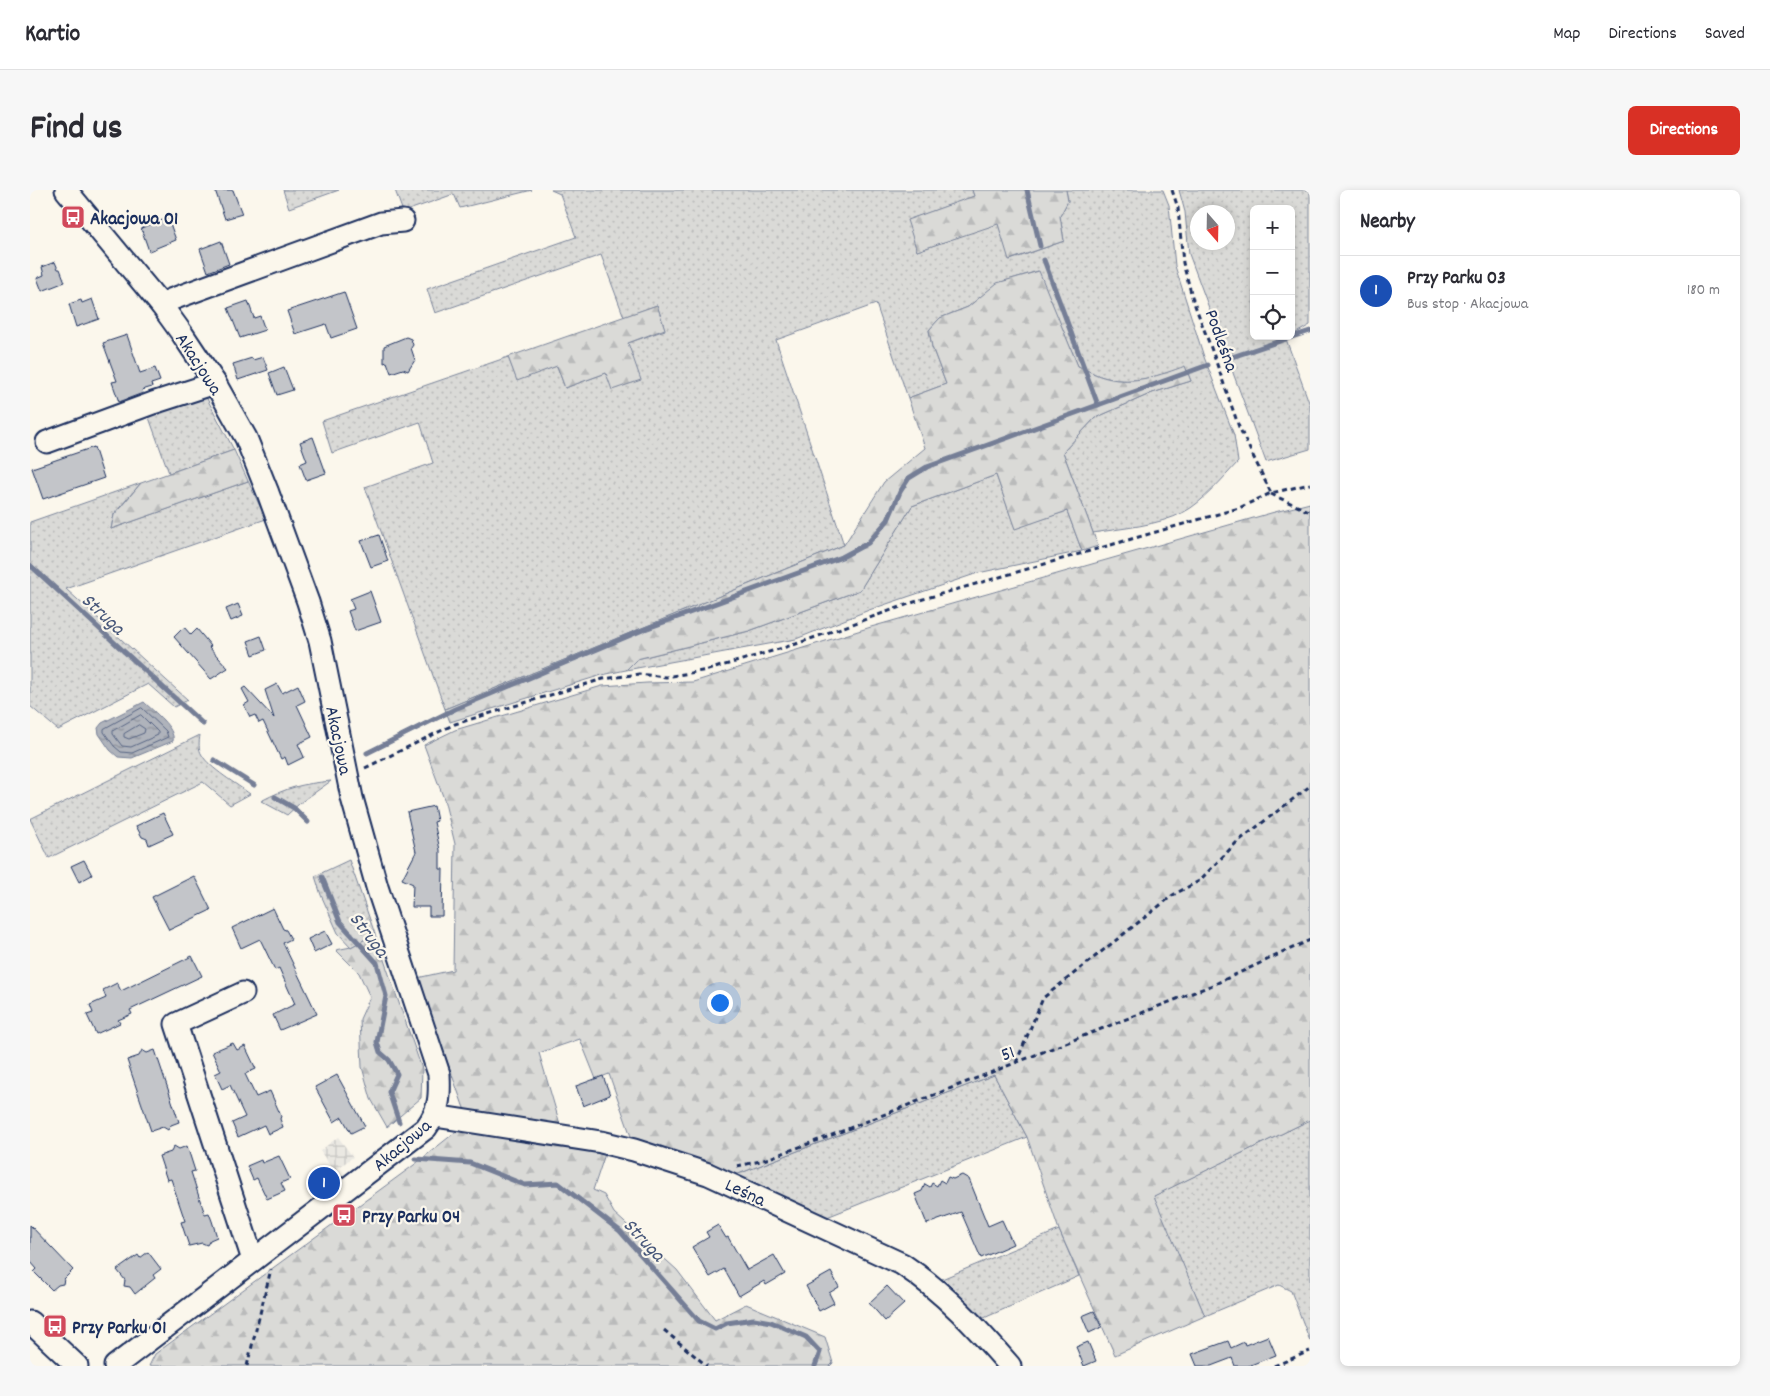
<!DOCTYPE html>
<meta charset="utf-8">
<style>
body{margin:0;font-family:Dekko,sans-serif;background:#f7f7f7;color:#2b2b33}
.controls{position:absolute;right:15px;top:15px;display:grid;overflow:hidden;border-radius:8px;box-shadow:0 2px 8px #0003}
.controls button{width:45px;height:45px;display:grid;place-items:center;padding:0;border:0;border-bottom:1px solid #e1e1e2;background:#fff;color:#2b2b33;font:25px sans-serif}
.compass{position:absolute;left:1160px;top:15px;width:45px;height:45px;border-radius:50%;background:#fff;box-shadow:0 2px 8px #0003;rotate:160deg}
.you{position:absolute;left:689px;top:812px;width:18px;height:18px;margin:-12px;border:4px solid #fff;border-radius:50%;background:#1a73e8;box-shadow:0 0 0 8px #1a73e833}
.badge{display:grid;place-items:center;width:32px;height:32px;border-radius:50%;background:#d93025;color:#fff;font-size:16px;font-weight:700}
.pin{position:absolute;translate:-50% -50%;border:2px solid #fff;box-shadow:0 1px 5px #0006}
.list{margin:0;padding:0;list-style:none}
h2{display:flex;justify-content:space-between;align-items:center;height:65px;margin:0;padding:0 20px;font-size:21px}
h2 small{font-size:16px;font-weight:400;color:#7c7c81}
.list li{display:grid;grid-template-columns:32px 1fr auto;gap:15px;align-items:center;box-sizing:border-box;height:70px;padding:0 20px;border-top:1px solid #e1e1e2}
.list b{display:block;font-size:19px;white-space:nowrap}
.list p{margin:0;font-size:16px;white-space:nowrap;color:#7c7c81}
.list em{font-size:16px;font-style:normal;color:#7c7c81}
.icon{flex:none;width:28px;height:28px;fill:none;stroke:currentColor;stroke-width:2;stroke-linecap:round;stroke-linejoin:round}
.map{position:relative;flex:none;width:1280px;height:1176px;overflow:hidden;border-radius:8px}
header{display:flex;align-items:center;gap:30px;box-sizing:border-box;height:70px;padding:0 25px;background:#fff;border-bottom:1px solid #e1e1e2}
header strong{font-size:24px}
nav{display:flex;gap:28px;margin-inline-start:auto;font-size:18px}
.intro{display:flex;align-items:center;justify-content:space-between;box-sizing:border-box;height:120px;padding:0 30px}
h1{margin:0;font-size:35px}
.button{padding:12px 22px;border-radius:8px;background:#d93025;color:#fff;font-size:18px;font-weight:700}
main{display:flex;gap:30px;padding:0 30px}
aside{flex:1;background:#fff;border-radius:8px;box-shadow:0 2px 8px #0003}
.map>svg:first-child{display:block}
</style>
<header>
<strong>Kartio</strong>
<nav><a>Map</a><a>Directions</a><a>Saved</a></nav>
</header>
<div class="intro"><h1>Find us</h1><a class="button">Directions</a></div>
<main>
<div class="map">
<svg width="1280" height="1176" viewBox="0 0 1280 1176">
<defs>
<pattern id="industrial-grid" width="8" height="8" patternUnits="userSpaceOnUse" patternTransform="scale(1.25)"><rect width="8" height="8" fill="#eae8e2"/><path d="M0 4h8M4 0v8" fill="none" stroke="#c8c7c4"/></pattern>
<pattern id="grass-dots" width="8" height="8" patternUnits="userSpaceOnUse" patternTransform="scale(1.25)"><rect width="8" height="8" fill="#dadad7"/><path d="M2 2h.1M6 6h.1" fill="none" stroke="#babbbb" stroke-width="1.8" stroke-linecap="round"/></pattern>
<pattern id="forest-firs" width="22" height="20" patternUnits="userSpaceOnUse" patternTransform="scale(1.25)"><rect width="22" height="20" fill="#dadad7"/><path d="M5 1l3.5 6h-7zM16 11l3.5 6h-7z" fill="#babbbb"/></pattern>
<pattern id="water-ripples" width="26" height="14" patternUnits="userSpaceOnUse" patternTransform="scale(1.25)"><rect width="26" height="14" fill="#afb3bb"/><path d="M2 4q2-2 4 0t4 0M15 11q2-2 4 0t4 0" fill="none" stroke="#8e929b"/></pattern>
</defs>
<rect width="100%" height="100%" fill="#fbf7ec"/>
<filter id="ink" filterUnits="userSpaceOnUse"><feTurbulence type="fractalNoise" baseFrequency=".02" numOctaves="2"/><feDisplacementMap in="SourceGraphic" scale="10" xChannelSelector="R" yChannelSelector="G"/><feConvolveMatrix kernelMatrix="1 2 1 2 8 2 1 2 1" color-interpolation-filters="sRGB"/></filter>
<g filter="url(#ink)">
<path fill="url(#industrial-grid)" d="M308 947 323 967 304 981 290 961Z"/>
<g fill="url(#grass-dots)" stroke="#7a849a" fill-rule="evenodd">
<path d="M253 0H309L259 18Z"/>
<path d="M365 0H502L430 18 424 4 373 22Z"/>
<path d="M521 0H942L945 6 878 30 887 61 968 33 980 70 1034 51 1030 26 1038 11 1036 0H1133L1139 15 1145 76 1174 167 1204 245 1208 272C1194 287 1172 313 1154 322 1128 336 1092 338 1063 343L1033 262 1065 228 1122 203 1161 191 1155 177C1131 185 1103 195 1077 188 1067 186 1057 180 1048 176L1008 81 968 93 938 117 910 128 899 140 902 157 916 194 878 208 846 114 746 150 814 355 415 519 335 297 403 273 390 232 302 263 292 231 478 167 487 190 527 176 535 198 576 183 598 153 635 140 627 115 594 127 571 65 405 123 397 99 546 47 530 4Z"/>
<path d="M1149 0H1280V135L1261 146V19H1224V146H1261L1256 149 1280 215V259L1236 272 1159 64 1155 22ZM1168 22H1198V52H1168Z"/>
<path d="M174 203 204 260 139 283 117 222Z"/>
<path d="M966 285 985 338 1037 321 1052 361 948 383 839 420 766 449 596 480 607 469 719 441 830 400 882 316Z"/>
<path d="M218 291 236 329 36 399 158 510 144 517 118 494 28 540 0 516V332L111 293 84 324 81 339Z"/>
<path d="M170 545C169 552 168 559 172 565 179 578 208 595 220 604L200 615 173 592 19 668 0 629Z"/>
<path d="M301 591 270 613 257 625 231 611C258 597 272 594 301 591Z"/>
<path d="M319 670 345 744 321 757 308 743 291 705 285 686Z"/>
<path d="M964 885 997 947 792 1029 703 986Z"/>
<path d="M1280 930V1151L1261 1101 1249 1095 1175 1126 1123 1006Z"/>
<path d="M1029 1040 1049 1086 954 1128 907 1091Z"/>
</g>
<g fill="url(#forest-firs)" stroke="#7a849a">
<path d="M942 0H1036L1038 11 1030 26 1034 51 979 70 968 34 887 61 877 30 944 6Z"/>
<path d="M1009 81 1048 176C1057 180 1067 186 1077 188 1103 195 1131 185 1155 176L1161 191 1122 203 1065 228 1033 262 1068 356 1052 361 1037 321 985 339 966 285 882 316 830 400 719 441 607 469 596 480 572 485 420 532 415 519 814 355 854 292 895 258 878 208 916 194 902 157 899 140 910 128 938 117 967 93Z"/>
<path d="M627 115 635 139 598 153 611 190 582 200 576 183 535 198 527 176 487 191 478 167Z"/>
<path d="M204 260 218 291 81 339 84 325 111 293Z"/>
<path d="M1280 313V930L1124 1006 1175 1126 1085 1165 1029 1040 997 947 964 885 703 986 604 955 579 884 566 889 550 849 509 863 532 941 435 921 387 788 423 780 425 654 414 609 394 555 425 540 572 496 617 493 663 492 841 437 1241 323Z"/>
<path d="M345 744 392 879 391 908 357 937 341 909 332 877 330 829 340 807 329 783 306 760 321 757Z"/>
<path d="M433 936 577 958 563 1000 574 1005 584 1023 647 1080 685 1130 716 1114 795 1147 803 1173 800 1176H119L125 1164 384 975Z"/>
</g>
<path fill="url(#water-ripples)" stroke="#747e96" d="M114 512C123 521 146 538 143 551L102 568 88 567 80 560 69 544 68 538 72 533Z"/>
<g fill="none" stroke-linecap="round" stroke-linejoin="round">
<g stroke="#566483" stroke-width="1">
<path d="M112 518 136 541 138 547 102 563 91 562 84 556 74 542V539Z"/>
<path d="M111 525 128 542V545L101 557 92 556 83 544V541Z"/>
<path d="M109 535 115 539 114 543 99 549 94 547V544Z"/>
</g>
<g stroke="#747e96" stroke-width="5">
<path d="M997 0 1010 56"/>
<path d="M1014 70 1068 215"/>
<path d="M1196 169 1280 141"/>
<path d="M0 375 173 534"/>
<path d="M337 563 425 519 615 439 812 367 838 353 858 330 870 302 879 288 897 277 1178 175"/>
<path d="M184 570 224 595"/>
<path d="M245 607 264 618 278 632"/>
<path d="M292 687 310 732 347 773 356 806 347 852 350 862 359 870 367 884 359 902 369 932"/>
<path d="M386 969 440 973 495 995 528 993 590 1041 669 1131 685 1139 697 1133 724 1129 741 1132 776 1147 790 1162 785 1176"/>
</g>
</g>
<g fill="#c3c5c9" stroke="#1b2f5e">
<path d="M185 0H203L212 24 195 29Z"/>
<path d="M138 28 146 50 119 61 111 38Z"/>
<path d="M191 51 199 74 178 82 170 59Z"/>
<path d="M25 72 28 79H30L35 92 12 101 7 88 14 85 12 77Z"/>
<path d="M314 102 327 139 301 148 296 134 265 144 257 121Z"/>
<path d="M62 109 69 129 46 137 39 114 51 110 52 113Z"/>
<path d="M218 111 224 128 230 126 235 140 210 148 198 118Z"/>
<path d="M97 145 110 183 125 178 130 191 121 194 122 197 112 200 113 203 89 212 82 192 87 191 73 153Z"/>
<path d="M376 147 381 149 383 155 381 158 385 170 378 181 373 179 361 183 357 172 354 173V156Z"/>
<path d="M233 167 238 180 208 190 203 174 222 168 223 170Z"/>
<path d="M254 177 263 200 247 205 239 183Z"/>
<path d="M283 247 296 283 276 290 270 274 277 271 270 252Z"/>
<path d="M64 257 74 288 13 309 2 278Z"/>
<path d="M349 345 358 371 341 377 331 351Z"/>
<path d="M340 401 351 432 325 441 318 421 324 419 320 409Z"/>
<path d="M208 414 213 426 201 431 196 419Z"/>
<path d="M154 437 161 445 167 439 181 456 179 457 198 478 181 489 144 447Z"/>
<path d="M231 446 236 460 223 465 218 451Z"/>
<path d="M247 494 252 503 268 495 275 511 267 515 282 547 268 554 274 567 258 575 255 567 251 569 233 531 229 533 225 525 220 527 214 515 219 512 212 499 215 497 244 528 235 500Z"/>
<path d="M404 616 407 631 404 632 410 660V679H413L412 726H399V717H382L383 694 372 689 386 662 377 622Z"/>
<path d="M133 623 143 644 119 655 117 649 112 647 106 636Z"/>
<path d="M54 670 62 685 49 692 41 676Z"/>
<path d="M164 686 181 720 139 740 122 707Z"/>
<path d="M243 718 253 739 256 740 261 749 253 753 287 824 250 840 243 825 265 814 249 778 245 780 230 749 211 758 202 738Z"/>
<path d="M295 741 302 754 284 763 278 749Z"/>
<path d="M162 766 172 786 100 820 102 824 88 830 90 833 66 844 57 825 63 823 60 815 76 808 73 800 87 793 91 801Z"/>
<path d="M203 853 207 860 215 856 226 879 215 884 226 907 240 901 251 926 250 929 253 937 238 944 234 935 208 947 202 933 215 927 200 895 192 899 185 884 191 881 182 862Z"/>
<path d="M112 860 117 863 125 860 149 932 141 935 138 940 133 937 121 941 105 894 97 870 109 866Z"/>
<path d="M307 885 335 936 321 943 312 927 304 932 285 897Z"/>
<path d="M573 886 580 905 553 916 546 896Z"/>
<path d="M144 956 149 959 157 956 165 981 161 982 170 1010 175 1024 179 1023 182 1031 187 1047 180 1050 177 1055 172 1053 159 1056 151 1032 155 1031 141 989 137 990 129 966 141 962Z"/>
<path d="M249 966 260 989 251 993 255 1001 237 1009 227 988 223 990 217 976 231 970 232 973Z"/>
<path d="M932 985 939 989 958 1036 972 1030 983 1054 951 1068 931 1022 897 1034 885 1004 892 1001 895 994 900 997 902 993 907 996 910 990 915 993 918 987 923 989Z"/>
<path d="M0 1035 43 1080 34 1089 33 1094 28 1095 22 1100 4 1082 7 1079 0 1071Z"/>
<path d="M688 1035 696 1048 698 1047 717 1080 744 1065 755 1084 736 1095 734 1091 709 1106 694 1079 680 1087 662 1057 679 1047 676 1042Z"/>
<path d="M118 1062 131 1079 123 1085 125 1088 105 1104 100 1097 94 1096 95 1090 87 1080 108 1065 110 1068Z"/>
<path d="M801 1082 809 1097 799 1103 804 1113 789 1121 776 1096Z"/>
<path d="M857 1096 874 1114 855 1131 839 1113Z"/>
<path d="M1064 1121 1072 1137 1059 1143 1052 1126Z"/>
<path d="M1238 1146 1246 1165 1218 1176H1205L1202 1168 1181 1176H1167L1162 1164 1198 1151 1201 1158 1214 1152 1215 1155Z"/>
<path d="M1058 1152 1066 1171 1054 1176 1046 1157Z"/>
</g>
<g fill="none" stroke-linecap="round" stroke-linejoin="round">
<g stroke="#1b2f5e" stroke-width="25">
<g id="minor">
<path d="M36 0 132 116 153 145 185 193 216 248 238 303 278 412 290 451 322 608 347 697 409 884C410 906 410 919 396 938L85 1176"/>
<path d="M132 116 140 110 351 33 373 31"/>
<path d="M17 252 123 213 185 193"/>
<path d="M213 803 146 834 223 1070"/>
<path d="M405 926 571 952 604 960 678 984 872 1074C914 1102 947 1138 980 1176"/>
<path d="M0 1132 47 1176"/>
</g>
</g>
<g stroke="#1b2f5e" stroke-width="3" stroke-dasharray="5 4" stroke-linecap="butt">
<path d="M1142 0 1148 18 1153 73 1163 110 1184 166 1209 237 1241 303"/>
<path d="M1241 304 1280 322"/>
<path d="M335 578 425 534 573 489 609 484 636 487 678 480 766 454 890 410 1209 318 1241 303 1280 294"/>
<path d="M986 873 1013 808 1143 705 1169 691 1206 653 1280 596"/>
<path d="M707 976 731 971 797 947 985 873 1185 794 1280 750"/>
<path d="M634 1140 677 1176"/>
<path d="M217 1176 241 1079"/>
<path d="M1244 1176 1280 1161"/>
</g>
<use href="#minor" stroke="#fbf7ec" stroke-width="21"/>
</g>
</g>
<defs>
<g id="bus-square" transform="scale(1.25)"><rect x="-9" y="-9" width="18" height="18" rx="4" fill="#d1495b" stroke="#fbf7ec"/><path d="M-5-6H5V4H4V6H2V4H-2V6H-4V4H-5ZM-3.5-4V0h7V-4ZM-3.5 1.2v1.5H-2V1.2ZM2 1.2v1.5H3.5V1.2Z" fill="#fff"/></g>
</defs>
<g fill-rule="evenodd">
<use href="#bus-square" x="43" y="27"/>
<use href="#bus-square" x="314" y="1025"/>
<use href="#bus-square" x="25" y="1136"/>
</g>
<g text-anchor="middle" stroke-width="4.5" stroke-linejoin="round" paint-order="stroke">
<g font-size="19" font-weight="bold" fill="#1b2f5e" stroke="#fbf7ec" text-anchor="start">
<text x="60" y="34">Akacjowa 01</text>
<text x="332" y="1032">Przy Parku 04</text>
<text x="42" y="1143">Przy Parku 01</text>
</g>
<g font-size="19" fill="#1b2f5e" stroke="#fbf7ec">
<text transform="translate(1193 150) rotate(70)" y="7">Podleśna</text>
<text transform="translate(170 173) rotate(57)" y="7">Akacjowa</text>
<text transform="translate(310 550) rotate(78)" y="7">Akacjowa</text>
<text transform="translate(977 862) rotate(-21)" y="7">51</text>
<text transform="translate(371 954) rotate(-40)" y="7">Akacjowa</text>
<text transform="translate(716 1001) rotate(25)" y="7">Leśna</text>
</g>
<g font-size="20" font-style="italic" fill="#47577a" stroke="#fbf7ec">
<text transform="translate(74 423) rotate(43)" y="7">Struga</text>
<text transform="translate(340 744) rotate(53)" y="7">Struga</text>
<text transform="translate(615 1049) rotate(47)" y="7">Struga</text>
</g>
</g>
</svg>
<div class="controls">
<button>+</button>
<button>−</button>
<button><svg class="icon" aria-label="locate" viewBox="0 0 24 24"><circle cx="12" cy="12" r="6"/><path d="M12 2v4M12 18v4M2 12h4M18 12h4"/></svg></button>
</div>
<svg class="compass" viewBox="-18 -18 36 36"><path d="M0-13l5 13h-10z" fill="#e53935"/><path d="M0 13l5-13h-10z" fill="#7c7c81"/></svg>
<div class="you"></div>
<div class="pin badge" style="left:294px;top:993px;background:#1a4fb4">1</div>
</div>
<aside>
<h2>Nearby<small></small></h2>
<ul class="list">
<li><span class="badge" style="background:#1a4fb4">1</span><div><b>Przy Parku 03</b><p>Bus stop · Akacjowa</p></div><em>180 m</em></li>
</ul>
</aside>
</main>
